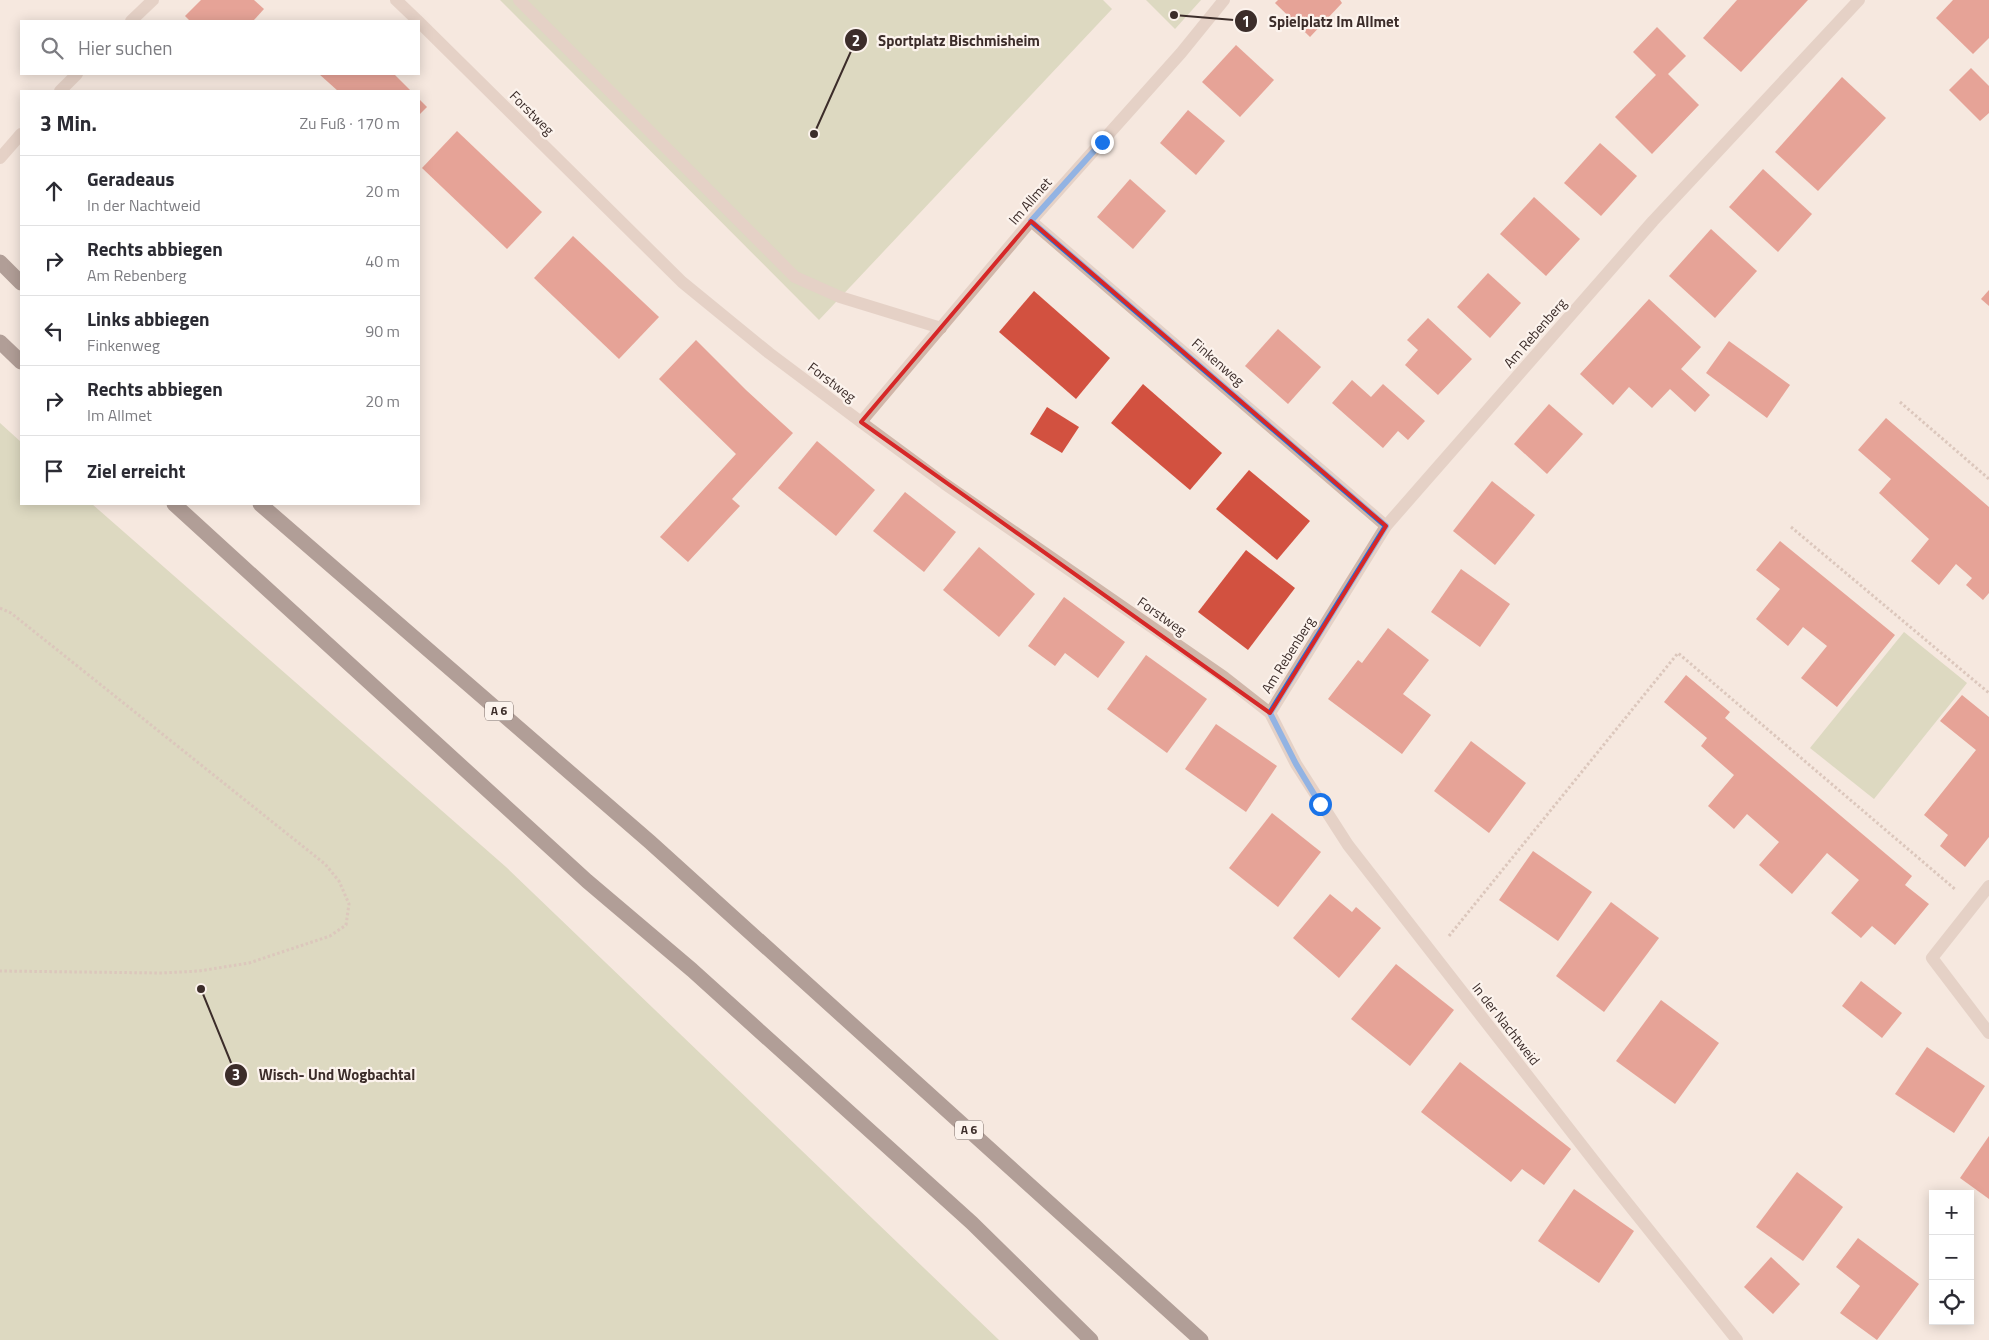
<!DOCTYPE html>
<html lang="de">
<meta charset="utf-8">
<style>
body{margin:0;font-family:"Titillium Web",sans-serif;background:#f7f7f7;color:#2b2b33}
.controls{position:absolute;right:15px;bottom:15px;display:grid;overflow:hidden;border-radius:0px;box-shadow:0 2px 12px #0003}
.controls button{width:45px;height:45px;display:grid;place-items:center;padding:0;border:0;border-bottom:1px solid #e1e1e2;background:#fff;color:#2b2b33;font:25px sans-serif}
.stop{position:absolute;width:15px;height:15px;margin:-11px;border:4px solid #1a73e8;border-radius:50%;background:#fff}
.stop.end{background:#1a73e8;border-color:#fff;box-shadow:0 1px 5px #0008}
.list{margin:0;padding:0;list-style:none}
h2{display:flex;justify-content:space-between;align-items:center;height:65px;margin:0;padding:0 20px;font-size:21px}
h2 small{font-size:16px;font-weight:400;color:#7c7c81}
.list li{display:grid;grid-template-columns:32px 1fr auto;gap:15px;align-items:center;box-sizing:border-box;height:70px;padding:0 20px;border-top:1px solid #e1e1e2}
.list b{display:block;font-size:19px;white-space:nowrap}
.list p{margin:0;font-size:16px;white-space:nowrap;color:#7c7c81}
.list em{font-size:16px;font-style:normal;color:#7c7c81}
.icon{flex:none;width:28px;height:28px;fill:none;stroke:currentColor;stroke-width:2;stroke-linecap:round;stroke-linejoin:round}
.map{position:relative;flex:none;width:1989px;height:1340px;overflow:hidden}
.search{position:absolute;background:#fff;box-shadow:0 2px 12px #0003;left:20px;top:20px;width:400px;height:55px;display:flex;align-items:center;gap:12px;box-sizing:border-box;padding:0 18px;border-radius:0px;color:#7c7c81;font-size:19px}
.panel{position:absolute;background:#fff;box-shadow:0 2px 12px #0003;left:20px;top:90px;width:400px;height:415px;border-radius:0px}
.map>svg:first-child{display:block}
</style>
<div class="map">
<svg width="1989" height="1340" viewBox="0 0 1989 1340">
<rect width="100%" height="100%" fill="#f5e8df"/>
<g fill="#bec79d">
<path d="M500 0H1103L1112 9 819 320Z"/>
<path d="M1146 0H1201L1175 29Z"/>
<path d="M0 423 21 442V504H92L506 867 999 1340H0Z"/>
<path d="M1904 632 1967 683 1874 799 1810 748Z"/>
</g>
<g fill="#d25140">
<path d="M201 0H254L264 9 253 21H190L185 16Z"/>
<path d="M1278 0H1340L1342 3 1310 37 1275 3Z"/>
<path d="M1737 0H1808L1741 72 1703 38Z"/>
<path d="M1953 0H1989V38L1973 54 1936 18Z"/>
<path d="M1657 27 1686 56 1668 74 1699 105 1652 154 1615 117 1656 75 1633 52Z"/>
<path d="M1236 45 1274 80 1240 117 1202 82Z"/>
<path d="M1971 68 1989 86V113L1980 121 1949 90Z"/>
<path d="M319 74H394L411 91H338Z"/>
<path d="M1842 77 1886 118 1818 191 1775 152Z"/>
<path d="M419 99 427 107 419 115Z"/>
<path d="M1188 110 1225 141 1196 175 1160 143Z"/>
<path d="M457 131 542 212 507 249 422 168Z"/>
<path d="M1600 143 1637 176 1601 216 1564 183Z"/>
<path d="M1763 169 1812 214 1778 252 1729 207Z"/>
<path d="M1130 179 1166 211 1133 249 1097 217Z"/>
<path d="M1534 197 1580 239 1546 276 1500 234Z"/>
<path d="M1711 229 1757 271 1715 318 1669 276Z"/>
<path d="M573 236 659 317 619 359 534 278Z"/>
<path d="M1488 273 1521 303 1490 338 1457 307Z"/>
<path d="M1989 290V306L1981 299Z"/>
<path d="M1034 291 1110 358 1076 399 999 332Z"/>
<path d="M1649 299 1701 347 1681 369 1710 395 1695 412 1670 389 1652 408 1629 387 1613 405 1580 374Z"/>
<path d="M1428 318 1472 359 1438 395 1405 365 1418 350 1407 340Z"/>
<path d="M1278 329 1321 367 1288 404 1245 366Z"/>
<path d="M696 340 746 390 793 433 732 499 740 506 688 562 660 537 736 454 659 379Z"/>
<path d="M1729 341 1790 385 1767 418 1706 373Z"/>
<path d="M1352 380 1371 397 1383 384 1425 421 1408 440 1398 431 1383 448 1332 403Z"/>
<path d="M1143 384 1222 453 1190 490 1111 423Z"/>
<path d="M1549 404 1583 434 1547 474 1514 444Z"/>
<path d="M1047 407 1079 427 1062 453 1030 434Z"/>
<path d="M1886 418 1989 507V593L1983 600 1966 585 1972 578 1956 564 1939 585 1911 561 1929 539 1879 493 1891 479 1858 450Z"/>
<path d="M817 441 875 490 836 536 778 488Z"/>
<path d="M1249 470 1310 521 1277 560 1216 509Z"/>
<path d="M1492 481 1535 515 1495 565 1453 531Z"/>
<path d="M905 492 956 532 924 572 873 531Z"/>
<path d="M1780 541 1895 635 1837 707 1801 678 1827 646 1803 627 1788 646 1756 619 1780 589 1756 570Z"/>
<path d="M979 547 1035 594 999 637 943 590Z"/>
<path d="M1246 550 1295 588 1248 650 1198 612Z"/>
<path d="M1461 569 1510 604 1480 647 1431 612Z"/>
<path d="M1064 597 1125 642 1098 678 1065 653 1055 666 1028 646Z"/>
<path d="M1388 628 1429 660 1403 694 1431 715 1402 754 1328 699 1358 660 1362 663Z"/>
<path d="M1146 655 1207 699 1167 753 1107 709Z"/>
<path d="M1686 675 1730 712 1725 718 1912 876 1905 885 1929 904 1895 945 1872 926 1861 938 1831 913 1859 880 1827 853 1792 894 1759 865 1779 842 1747 814 1734 829 1708 806 1734 775 1701 746 1707 738 1664 702Z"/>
<path d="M1962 695 1989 717V837L1965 867 1940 846 1948 835 1924 815 1976 750 1940 721Z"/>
<path d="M1216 724 1277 766 1246 812 1185 769Z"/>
<path d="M1471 741 1526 783 1489 833 1434 791Z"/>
<path d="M1272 813 1321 852 1278 907 1229 868Z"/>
<path d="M1533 851 1592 892 1558 941 1499 900Z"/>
<path d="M1330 894 1352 912 1356 907 1381 928 1339 978 1293 938Z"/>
<path d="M1611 902 1659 938 1604 1012 1556 976Z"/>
<path d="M1396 964 1454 1010 1410 1066 1351 1019Z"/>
<path d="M1861 981 1902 1013 1882 1038 1842 1006Z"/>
<path d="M1661 1000 1719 1043 1675 1104 1616 1061Z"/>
<path d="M1927 1047 1985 1086 1954 1133 1895 1094Z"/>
<path d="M1460 1062 1571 1149 1544 1185 1522 1169 1511 1182 1421 1112Z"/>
<path d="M1989 1136V1199L1960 1178Z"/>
<path d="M1797 1172 1843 1207 1803 1261 1756 1227Z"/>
<path d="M1574 1189 1634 1231 1599 1283 1538 1241Z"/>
<path d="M1858 1238 1919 1284 1877 1340 1840 1313 1860 1286 1836 1267Z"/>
<path d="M1771 1257 1800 1284 1773 1314 1744 1287Z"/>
</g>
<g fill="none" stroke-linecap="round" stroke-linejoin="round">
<g stroke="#bc9f93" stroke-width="3" stroke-dasharray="2.5 2.5" stroke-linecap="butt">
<path d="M1900 402 1989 479"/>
<path d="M1791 527 1989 693"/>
<path d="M0 608 11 613 325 864 339 881 349 904 346 925 330 936 249 963 199 971 162 973 0 971"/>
<path d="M1449 936 1678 653 1956 890"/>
</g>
<g stroke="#d0b6a9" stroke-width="12">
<path d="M396 0 418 21"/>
<path d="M519 0 795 277 840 297 941 328"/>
<path d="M131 21 153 0"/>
<path d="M419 22 682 282 769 353 861 422 945 484 1224 677 1270 713 1296 764 1348 845 1605 1175 1737 1340"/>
<path d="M60 91 77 74"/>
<path d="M0 158 21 134"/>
<path d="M1031 221 1386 526"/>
<path d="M861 422 1031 221 1181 53 1224 0"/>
<path d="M1270 713 1386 526 1653 221 1859 0"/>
<path d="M1989 886 1932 958 1989 1033"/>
</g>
<g stroke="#5e4540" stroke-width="15">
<path d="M0 262 21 283"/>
<path d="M0 342 21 362"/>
<path d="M174 504 587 881 692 970 972 1223 1091 1340"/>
<path d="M260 504 650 842 1201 1340"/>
</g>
</g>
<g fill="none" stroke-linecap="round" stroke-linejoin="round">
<path stroke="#1a73e8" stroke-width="6" d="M1102 142 1031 221 1386 526 1270 713 1296 764 1320 804"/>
</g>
<path d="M0 0H1989V1340H0ZM1031 221 1386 526 1270 713 861 422Z" fill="#f5e8df" fill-opacity=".55" fill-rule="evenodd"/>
<path fill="none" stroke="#d62828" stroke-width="4" stroke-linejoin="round" d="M1031 221 1386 526 1270 713 861 422Z"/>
<g text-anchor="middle" stroke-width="4.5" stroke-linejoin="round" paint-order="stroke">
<g fill="#fcf3ed" stroke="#766864" stroke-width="1">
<rect x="485" y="701.5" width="28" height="19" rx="4"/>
<rect x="955" y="1120.5" width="28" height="19" rx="4"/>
</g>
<g font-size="12" font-weight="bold" fill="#3c2d2a">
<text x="499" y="715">A 6</text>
<text x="969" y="1134">A 6</text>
</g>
<g font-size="14" fill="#3c2d2a" stroke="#fcf3ed">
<text transform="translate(532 113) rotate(45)" y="5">Forstweg</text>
<text transform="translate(1030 201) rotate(-49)" y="5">Im Allmet</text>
<text transform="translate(1535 333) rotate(-49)" y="5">Am Rebenberg</text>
<text transform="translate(1218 362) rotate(41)" y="5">Finkenweg</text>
<text transform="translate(832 382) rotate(37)" y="5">Forstweg</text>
<text transform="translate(1162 616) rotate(35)" y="5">Forstweg</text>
<text transform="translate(1288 655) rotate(-58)" y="5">Am Rebenberg</text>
<text transform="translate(1506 1024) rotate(52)" y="5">In der Nachtweid</text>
</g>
</g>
<path fill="none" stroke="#3c2d2a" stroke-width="2" d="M1174 15L1246 21M814 134L856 40M201 989L236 1075"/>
<g fill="#3c2d2a" stroke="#fcf3ed" stroke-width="2">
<circle cx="1174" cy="15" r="5"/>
<circle cx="814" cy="134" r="5"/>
<circle cx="201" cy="989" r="5"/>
<circle cx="1246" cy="21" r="12"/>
<circle cx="856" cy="40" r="12"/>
<circle cx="236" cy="1075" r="12"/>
</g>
<g font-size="15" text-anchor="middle" font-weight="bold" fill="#fff">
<text x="1246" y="27">1</text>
<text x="856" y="46">2</text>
<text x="236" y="1080">3</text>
</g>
<g font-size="15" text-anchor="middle" font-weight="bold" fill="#3c2d2a" stroke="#fcf3ed" stroke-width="4.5" stroke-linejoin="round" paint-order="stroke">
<text x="1334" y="27">Spielplatz Im Allmet</text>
<text x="959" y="46">Sportplatz Bischmisheim</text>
<text x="337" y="1080">Wisch- Und Wogbachtal</text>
</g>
</svg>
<div class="controls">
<button>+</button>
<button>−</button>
<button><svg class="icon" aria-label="locate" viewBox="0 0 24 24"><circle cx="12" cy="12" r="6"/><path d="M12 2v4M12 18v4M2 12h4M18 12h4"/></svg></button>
</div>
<div class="stop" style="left:1320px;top:804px"></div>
<div class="stop end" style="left:1102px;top:142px"></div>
<div class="search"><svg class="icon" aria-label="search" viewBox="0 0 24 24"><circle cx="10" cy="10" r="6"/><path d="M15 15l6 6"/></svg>Hier suchen</div>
<section class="panel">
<h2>3 Min.<small>Zu Fuß · 170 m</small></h2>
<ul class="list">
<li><svg class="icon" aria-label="ahead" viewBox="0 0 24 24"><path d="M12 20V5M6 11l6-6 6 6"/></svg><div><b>Geradeaus</b><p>In der Nachtweid</p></div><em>20 m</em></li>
<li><svg class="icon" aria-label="right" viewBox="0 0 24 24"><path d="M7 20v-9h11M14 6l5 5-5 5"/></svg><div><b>Rechts abbiegen</b><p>Am Rebenberg</p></div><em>40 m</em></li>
<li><svg class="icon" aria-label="left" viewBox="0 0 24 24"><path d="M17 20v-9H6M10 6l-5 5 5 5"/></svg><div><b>Links abbiegen</b><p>Finkenweg</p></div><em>90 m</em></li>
<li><svg class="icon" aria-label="right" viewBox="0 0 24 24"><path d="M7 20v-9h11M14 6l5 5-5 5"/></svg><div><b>Rechts abbiegen</b><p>Im Allmet</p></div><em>20 m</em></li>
<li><svg class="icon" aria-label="arrive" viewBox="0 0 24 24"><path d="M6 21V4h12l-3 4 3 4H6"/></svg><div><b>Ziel erreicht</b></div></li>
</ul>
</section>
</div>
